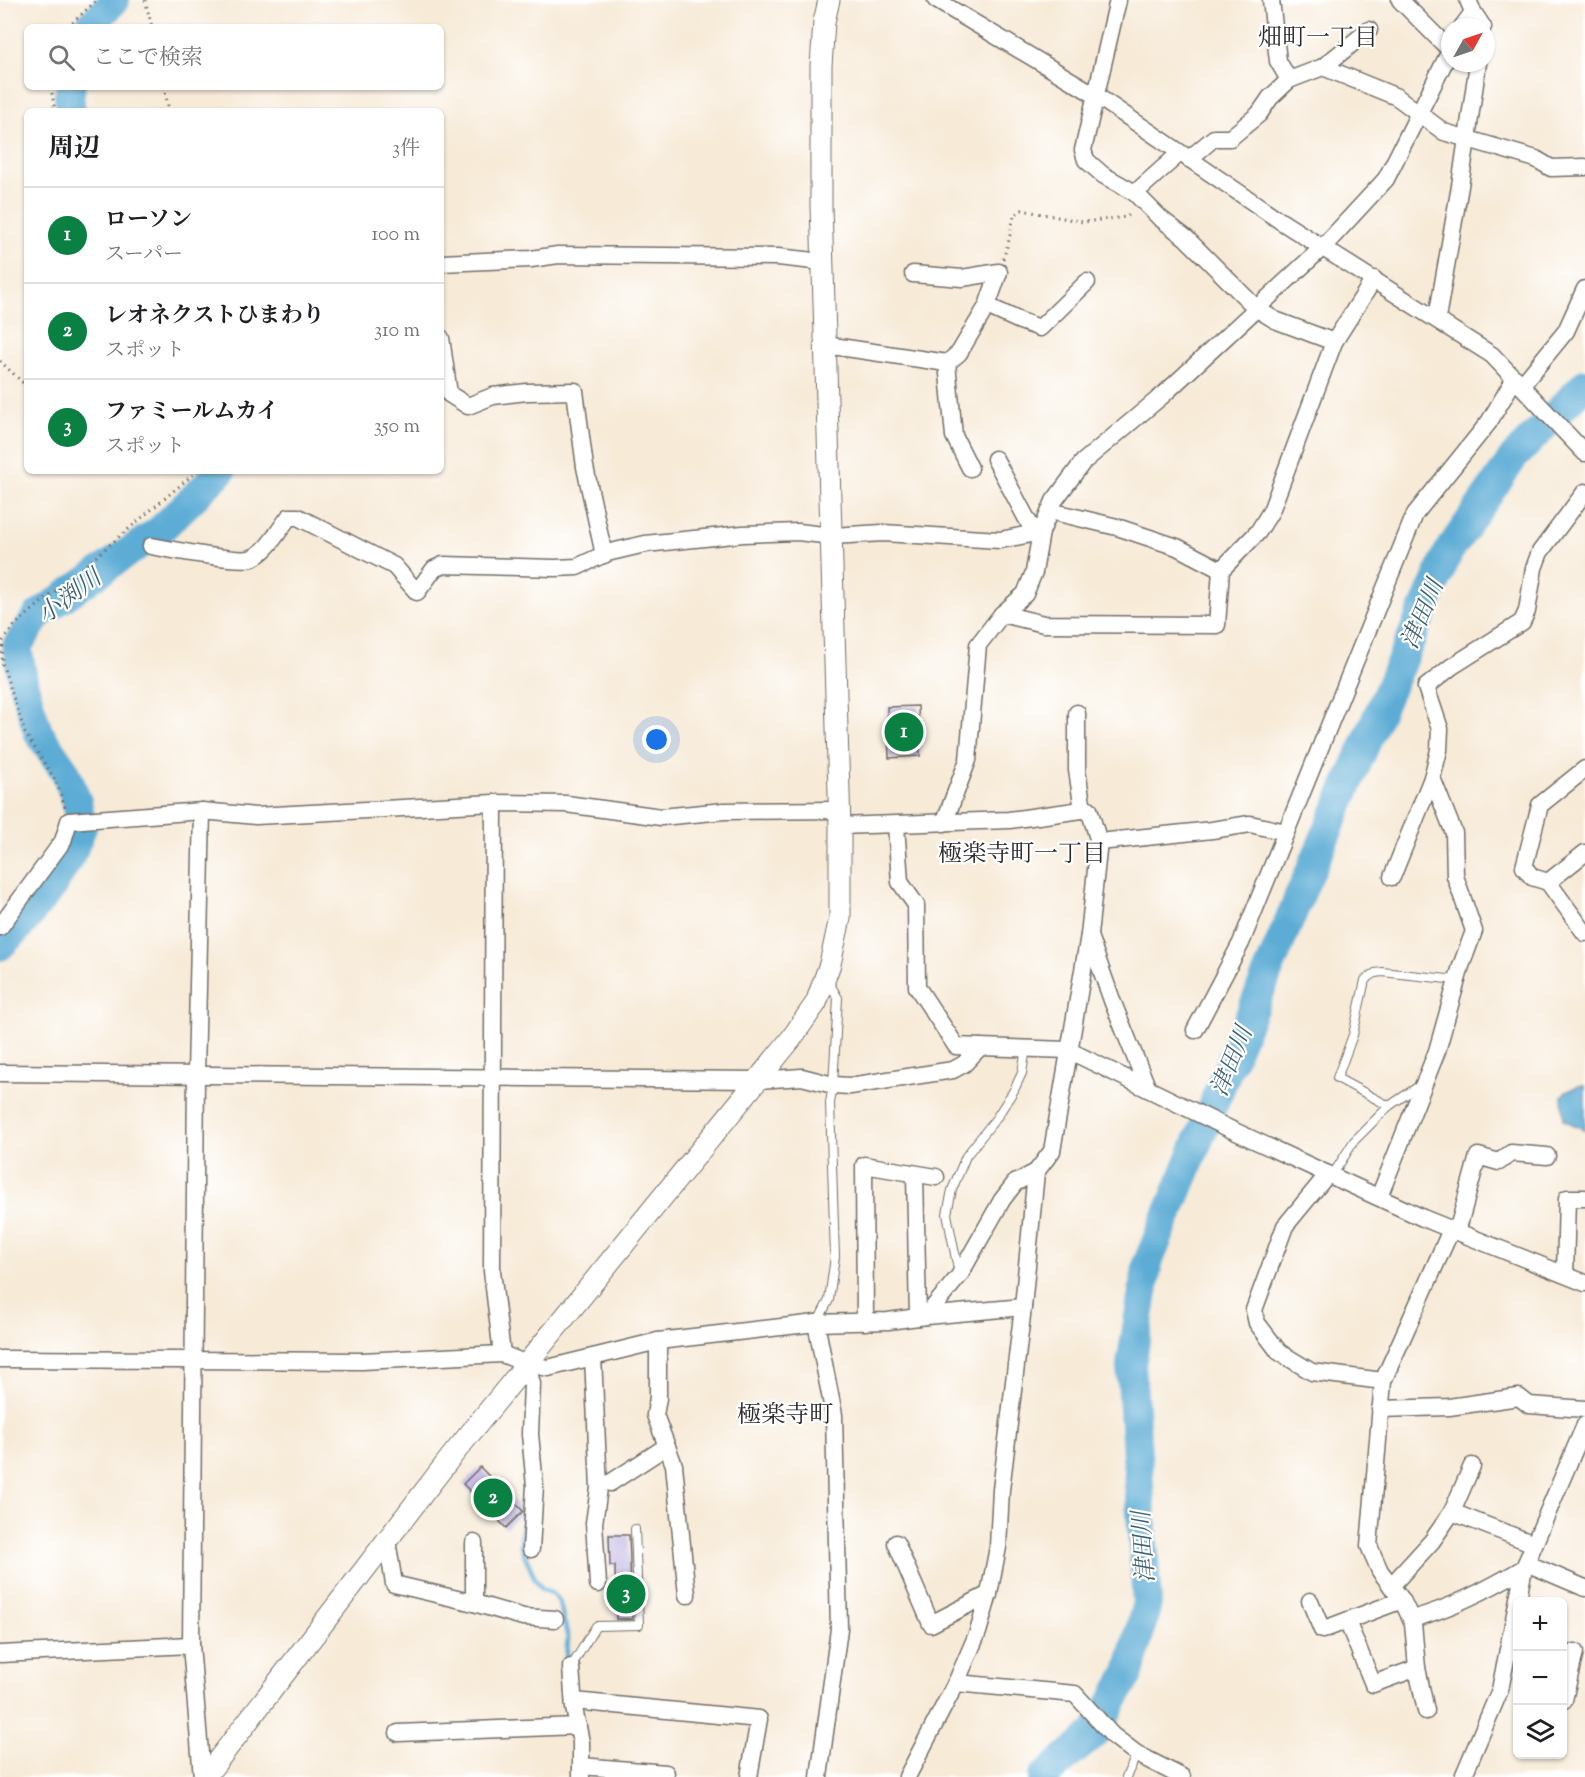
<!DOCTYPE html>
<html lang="ja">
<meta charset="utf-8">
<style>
body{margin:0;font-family:"Sorts Mill Goudy","Noto Serif JP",serif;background:#f6f6f6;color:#202124}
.controls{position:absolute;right:18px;bottom:18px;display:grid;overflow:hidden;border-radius:9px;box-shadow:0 2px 4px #0004}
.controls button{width:54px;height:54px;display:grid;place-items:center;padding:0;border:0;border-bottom:2px solid #e0e0e0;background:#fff;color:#202124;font:30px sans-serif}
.compass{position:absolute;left:1441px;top:18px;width:54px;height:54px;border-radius:50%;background:#fff;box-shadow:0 2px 4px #0004;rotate:50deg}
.you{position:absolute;left:657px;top:740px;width:21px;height:21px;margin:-15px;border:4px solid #fff;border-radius:50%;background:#1a73e8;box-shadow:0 0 0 9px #1a73e833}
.badge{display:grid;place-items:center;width:39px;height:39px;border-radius:50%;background:#0b8043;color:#fff;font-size:20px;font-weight:700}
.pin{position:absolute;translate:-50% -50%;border:3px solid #fff;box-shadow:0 2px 6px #0006}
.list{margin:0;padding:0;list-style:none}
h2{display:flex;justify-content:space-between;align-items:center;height:78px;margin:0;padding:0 24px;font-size:26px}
h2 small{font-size:20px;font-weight:400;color:#757577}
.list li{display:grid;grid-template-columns:39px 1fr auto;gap:18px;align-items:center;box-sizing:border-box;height:96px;padding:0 24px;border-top:2px solid #e0e0e0}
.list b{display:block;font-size:22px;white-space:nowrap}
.list p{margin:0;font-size:20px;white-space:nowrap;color:#757577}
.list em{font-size:20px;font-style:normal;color:#757577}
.icon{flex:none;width:33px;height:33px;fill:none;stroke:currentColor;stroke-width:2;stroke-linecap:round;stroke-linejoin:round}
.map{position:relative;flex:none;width:1585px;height:1777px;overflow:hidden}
.search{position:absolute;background:#fff;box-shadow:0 2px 4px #0004;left:24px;top:24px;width:420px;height:66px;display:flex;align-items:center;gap:15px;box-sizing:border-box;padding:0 21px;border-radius:9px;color:#757577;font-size:22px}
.panel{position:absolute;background:#fff;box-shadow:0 2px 4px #0004;left:24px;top:108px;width:420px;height:366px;border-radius:9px}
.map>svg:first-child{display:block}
</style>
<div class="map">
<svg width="1585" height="1777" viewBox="0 0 1585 1777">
<rect width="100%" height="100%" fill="#fff"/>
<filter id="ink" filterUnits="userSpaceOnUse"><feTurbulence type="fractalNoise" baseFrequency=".0167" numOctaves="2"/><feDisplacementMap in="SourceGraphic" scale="12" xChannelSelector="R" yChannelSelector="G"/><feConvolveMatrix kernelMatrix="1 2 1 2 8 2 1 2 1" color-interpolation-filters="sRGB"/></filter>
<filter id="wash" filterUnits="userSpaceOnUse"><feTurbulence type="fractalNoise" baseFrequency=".008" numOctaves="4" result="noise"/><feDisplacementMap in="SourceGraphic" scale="24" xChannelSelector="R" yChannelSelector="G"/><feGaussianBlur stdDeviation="1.35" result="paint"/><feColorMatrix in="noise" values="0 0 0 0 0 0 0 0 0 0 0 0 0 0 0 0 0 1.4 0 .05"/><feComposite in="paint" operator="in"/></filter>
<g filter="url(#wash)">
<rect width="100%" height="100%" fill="#f7ead7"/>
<path fill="#5bacd5" stroke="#436c80" stroke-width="1.5" d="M1579 1086H1585V1130L1564 1120 1562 1096 1568 1090Z"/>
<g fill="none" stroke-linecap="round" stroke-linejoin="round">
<path stroke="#5bacd5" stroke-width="5" d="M527 1476 521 1546 535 1579 542 1589 551 1593 559 1601 568 1638 566 1660"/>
<g stroke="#5bacd5" stroke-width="30">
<path d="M89 27 115 0"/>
<path d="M71 111 69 96 71 87"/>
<path d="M0 946 22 924 52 886 71 855 82 827 77 802 65 771 38 732 24 686 17 646 38 615 160 530 221 471"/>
<path d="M1043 1777 1095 1733 1129 1673 1147 1603 1131 1365 1148 1262 1299 897 1449 551 1514 457 1585 384"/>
</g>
</g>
<g id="blocks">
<g fill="#c0b5e4">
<path d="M918 706 920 756 889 758 887 707Z"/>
<path d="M480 1467 523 1511 506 1528 463 1484Z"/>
<path d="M609 1535H629L632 1619H616L615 1566H610Z"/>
</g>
</g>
</g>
<g filter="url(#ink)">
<use href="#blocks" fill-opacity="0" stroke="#726e67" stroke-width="1.5"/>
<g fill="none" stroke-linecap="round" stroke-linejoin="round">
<g stroke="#726e67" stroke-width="10">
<g id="service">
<path d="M1389 1106 1337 1078 1353 1035 1365 980 1375 973 1382 972 1457 980"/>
<path d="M1332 1176 1354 1141 1389 1106 1422 1084"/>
<path d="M959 1274 947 1214 952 1190 966 1156 997 1117 1014 1090 1022 1073 1026 1048"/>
<path d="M817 1323 829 1300 835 1257 830 1103 833 1085 838 998 827 979"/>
<path d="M571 1667 596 1626 639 1625 635 1529"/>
<path d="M1126 1777 1137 1754"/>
</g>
</g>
<g stroke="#726e67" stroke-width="19">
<g id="minor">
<path d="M936 0 1097 96 1282 222 1492 355 1585 453"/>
<path d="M1118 0 1083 150 1086 160 1103 175 1135 193 1160 218 1186 238 1257 309 1275 320 1334 342"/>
<path d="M1271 0 1278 61 1289 80"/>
<path d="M1400 0 1450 50"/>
<path d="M1468 0 1473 12 1483 27"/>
<path d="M1462 27 1473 12"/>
<path d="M1323 67 1397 97 1444 132 1536 159 1551 168 1585 167"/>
<path d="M1189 159 1214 138H1230L1259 114 1270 98 1289 80 1323 67 1369 30"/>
<path d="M1135 193 1180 153"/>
<path d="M441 263 531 259 558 255 778 257 823 262"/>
<path d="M987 306 1020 321 1040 328 1087 282"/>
<path d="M1437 318 1460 186 1478 63"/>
<path d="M441 338 449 394 468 406 493 396 527 392 575 391 585 467 604 555"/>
<path d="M826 345 947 363 959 353 987 306 999 272 962 278 913 274"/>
<path d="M947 363 954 436 970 468"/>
<path d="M1522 385 1566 331 1585 289"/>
<path d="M995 459 1030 525 1041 532"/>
<path d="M1050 511 1117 527 1177 547 1221 570"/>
<path d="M151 546C167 549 241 563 252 558 268 551 278 531 289 517H298L394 566 417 592 434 569 443 565 555 568 577 567 607 553 645 544 743 534 798 532 832 536 883 533 1000 540 1041 532"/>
<path d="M1002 614 1044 624 1217 625 1221 570 1258 532 1271 511 1334 342 1374 279"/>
<path d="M1077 713V770L1083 810"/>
<path d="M1585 769 1540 805 1524 867 1532 877 1548 882 1585 933"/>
<path d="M494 803 492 1271 502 1354"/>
<path d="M944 823 968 760 978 645 1002 614 1025 594 1034 572 1041 532 1054 501 1083 462 1163 395 1323 247 1386 179 1450 51"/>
<path d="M896 825 900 882 916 905 917 987 956 1046 980 1047"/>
<path d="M1099 842 1212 830 1250 824 1286 832"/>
<path d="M1392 877 1432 778"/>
<path d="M1548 882 1585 853"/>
<path d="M0 927 63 841 69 821 202 811 256 816 494 803 566 804 661 817 724 811 840 810"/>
<path d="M1089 936 1113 1003 1148 1089"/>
<path d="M1195 1030 1241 943 1415 514 1489 422 1515 378"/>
<path d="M0 1073 758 1080 802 1077 833 1085 850 1086 953 1070 964 1064 980 1047 1068 1050 1230 1129 1423 1218 1585 1283"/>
<path d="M915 1174 918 1317"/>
<path d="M1328 1174 1285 1226 1254 1310 1257 1323 1279 1352 1312 1372 1383 1381 1451 1230"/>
<path d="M1379 1197 1437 1051 1461 966 1474 931 1455 876 1454 833 1432 778 1439 750 1440 729 1426 687 1451 667 1522 622 1527 611 1534 568 1540 552 1585 492"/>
<path d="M1457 1232 1478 1156 1499 1162 1511 1153 1547 1156"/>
<path d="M1565 1274 1567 1198H1585"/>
<path d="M926 1316 1023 1307"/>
<path d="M865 1322 864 1165 936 1177"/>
<path d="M816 1323 834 1415 839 1629 819 1777"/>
<path d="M658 1341V1398L655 1415 674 1465 687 1595"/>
<path d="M593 1357 599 1488 594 1523 598 1584"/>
<path d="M0 1359 362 1361 502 1354 527 1364 548 1368 658 1341 816 1323 888 1321 926 1316 959 1276 1002 1200 1015 1183 1036 1172 1052 1151 1089 935 1099 842 1089 809 1009 820 840 826"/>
<path d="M527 1364 532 1384 530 1434 535 1486 531 1549"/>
<path d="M1383 1381 1369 1546 1380 1571 1402 1600 1413 1623 1417 1668 1426 1711"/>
<path d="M1380 1409 1449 1407 1519 1397 1529 1405 1585 1409"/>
<path d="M610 1483 667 1446"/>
<path d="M1452 1512 1534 1544"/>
<path d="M387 1540 394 1584 474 1603 523 1617 555 1619"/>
<path d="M474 1543V1603"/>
<path d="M896 1543 931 1624 989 1594"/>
<path d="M1526 1563 1585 1588"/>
<path d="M1391 1586 1432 1541 1452 1512 1472 1466"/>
<path d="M1310 1601 1322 1630 1402 1600"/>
<path d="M1412 1619C1452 1608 1488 1589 1524 1568"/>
<path d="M1347 1621 1373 1684 1417 1668"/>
<path d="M191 1645 196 1074 202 811"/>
<path d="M0 1654 191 1645 202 1777"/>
<path d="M571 1667 574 1708 581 1742V1777"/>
<path d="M956 1683 1075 1694 1112 1735 1137 1754 1182 1777"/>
<path d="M1564 1700 1575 1652"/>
<path d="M574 1701 759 1719 749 1777"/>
<path d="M398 1733 578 1726"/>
<path d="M581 1766 666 1773"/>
<path d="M907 1777 956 1683 978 1632 989 1594 998 1547 1001 1490 1023 1307 1036 1172"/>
<path d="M1463 1777 1500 1690 1524 1568 1585 1425"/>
</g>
</g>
<g stroke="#726e67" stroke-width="23">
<path id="tertiary" d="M205 1777 451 1457 791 1039 816 1003 830 964 840 918V826L821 205V66L824 22 829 0"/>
</g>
<g stroke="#726e67" stroke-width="3" stroke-dasharray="1.5 4.5" stroke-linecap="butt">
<path d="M145 0 152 27"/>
<path d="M68 27 97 0"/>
<path d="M51 87 55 111"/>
<path d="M164 87 169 111"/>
<path d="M1003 259 1009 240 1014 216 1022 210 1083 222 1126 217 1132 213"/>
<path d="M0 361 22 382H27"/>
<path d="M65 807 56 781 25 733 2 663 3 641 15 625 197 471"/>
</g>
<use href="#service" stroke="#fff" stroke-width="8"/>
<use href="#minor" stroke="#fff" stroke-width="16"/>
<use href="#tertiary" stroke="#fff" stroke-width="21"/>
</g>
</g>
<g text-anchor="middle" stroke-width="4.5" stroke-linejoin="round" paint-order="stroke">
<g font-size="24" fill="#2b2b2b" stroke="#fff">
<text x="1318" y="45">畑町一丁目</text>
<text x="1022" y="861">極楽寺町一丁目</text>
<text x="785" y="1422">極楽寺町</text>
</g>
<g font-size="24" font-style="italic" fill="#3e5f6f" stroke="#fff">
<text transform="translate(69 596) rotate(-37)" y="8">小渕川</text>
<text transform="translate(1422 614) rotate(-67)" y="8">津田川</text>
<text transform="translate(1231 1061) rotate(-68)" y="8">津田川</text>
<text transform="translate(1143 1547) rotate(-94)" y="8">津田川</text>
</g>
</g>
</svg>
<div class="controls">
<button>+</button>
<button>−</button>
<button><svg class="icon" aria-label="layers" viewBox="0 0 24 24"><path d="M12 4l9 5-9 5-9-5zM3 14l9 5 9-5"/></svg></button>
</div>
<svg class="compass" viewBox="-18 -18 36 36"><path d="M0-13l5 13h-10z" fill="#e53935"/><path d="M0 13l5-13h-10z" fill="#757577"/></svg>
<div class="you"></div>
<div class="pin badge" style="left:904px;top:732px">1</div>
<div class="pin badge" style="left:493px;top:1498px">2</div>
<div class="pin badge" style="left:626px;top:1594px">3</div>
<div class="search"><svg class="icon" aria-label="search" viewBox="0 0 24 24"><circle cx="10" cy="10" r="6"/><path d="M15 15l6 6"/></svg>ここで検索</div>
<section class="panel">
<h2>周辺<small>3件</small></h2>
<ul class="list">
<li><span class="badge">1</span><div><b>ローソン</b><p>スーパー</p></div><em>100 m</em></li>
<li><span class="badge">2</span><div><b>レオネクストひまわり</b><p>スポット</p></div><em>310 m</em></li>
<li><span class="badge">3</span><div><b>ファミールムカイ</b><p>スポット</p></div><em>350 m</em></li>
</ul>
</section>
</div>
